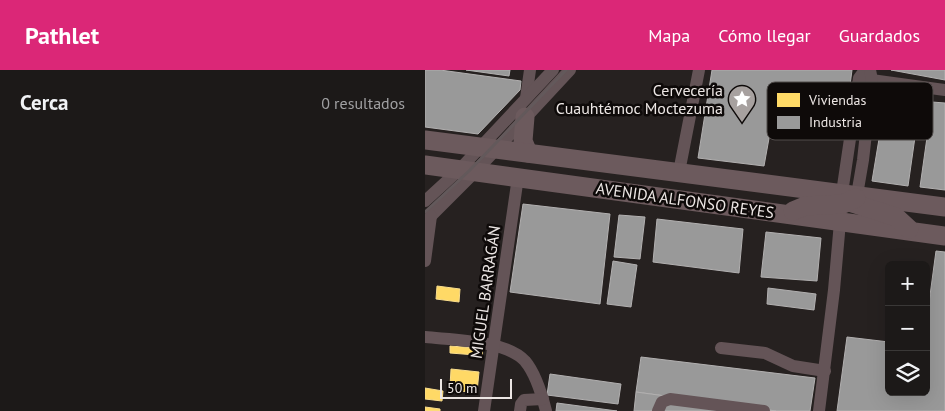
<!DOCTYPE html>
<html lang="es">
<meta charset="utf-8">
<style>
body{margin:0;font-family:"PT Sans",sans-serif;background:#292625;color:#f1f3f6}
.controls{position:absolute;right:15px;bottom:15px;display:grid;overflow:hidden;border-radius:8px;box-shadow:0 5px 20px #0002}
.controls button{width:45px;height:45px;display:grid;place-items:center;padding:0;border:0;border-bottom:1px solid #3a3837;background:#1c1918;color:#f1f3f6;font:25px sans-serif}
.scale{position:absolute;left:15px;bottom:12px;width:72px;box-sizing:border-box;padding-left:5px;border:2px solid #ece6e4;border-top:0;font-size:14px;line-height:18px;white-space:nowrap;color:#ece6e4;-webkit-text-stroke:4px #0e0a09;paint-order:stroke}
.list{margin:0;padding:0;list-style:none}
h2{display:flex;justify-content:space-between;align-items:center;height:65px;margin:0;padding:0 20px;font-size:21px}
h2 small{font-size:16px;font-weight:400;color:#a0a0a2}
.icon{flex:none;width:28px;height:28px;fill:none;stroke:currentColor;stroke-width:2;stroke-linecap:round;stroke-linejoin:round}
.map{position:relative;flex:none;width:520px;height:341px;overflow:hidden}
header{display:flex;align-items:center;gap:30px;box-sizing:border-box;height:70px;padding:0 25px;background:#db2777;color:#fff}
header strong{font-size:24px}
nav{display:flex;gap:28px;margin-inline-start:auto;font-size:18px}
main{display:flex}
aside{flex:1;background:#1c1918}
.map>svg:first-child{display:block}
</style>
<header>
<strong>Pathlet</strong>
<nav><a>Mapa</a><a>Cómo llegar</a><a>Guardados</a></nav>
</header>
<main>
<aside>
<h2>Cerca<small>0 resultados</small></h2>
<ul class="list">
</ul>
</aside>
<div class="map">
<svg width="520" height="341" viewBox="0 0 520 341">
<rect width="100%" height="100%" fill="#262120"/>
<g fill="#ffd966" stroke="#f9dd8c">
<path d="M12 216 35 219 34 232 11 229Z"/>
<path d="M25 276 51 278V285L25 283Z"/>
<path d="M51 278 58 279 57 286 51 285Z"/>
<path d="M26 299 54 302 52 322 30 321V316H25Z"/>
<path d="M0 318 18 321 17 331 0 329Z"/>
<path d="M0 337 15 339V341H0Z"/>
</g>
<g fill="#999" stroke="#b2b0b0">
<path d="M0 0H15L96 11 95 20 53 64 0 57Z"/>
<path d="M41 0H85L84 6Z"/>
<path d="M287 0H427L421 46 350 35 339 96 273 88Z"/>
<path d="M466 0H520V10Z"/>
<path d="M461 27 495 32 483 116 447 111Z"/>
<path d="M507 32 520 33V120L495 117Z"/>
<path d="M98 134 185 144 175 234 85 222Z"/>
<path d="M194 145 220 147 215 189 189 187Z"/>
<path d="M232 149 318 159 314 203 228 192Z"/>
<path d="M341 162 396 168 392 211 336 207Z"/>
<path d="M511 181 520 182V341H412L422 267 464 272V322H501V255Z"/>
<path d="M188 191 212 195 206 237 182 234Z"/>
<path d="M343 218 391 224 389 240 342 234Z"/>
<path d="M216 287 390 308 385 341H351L211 322Z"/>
<path d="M125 304 196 314 193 334 122 325Z"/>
<path d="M211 322 351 341H209Z"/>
<path d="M132 333 192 341H131Z"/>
</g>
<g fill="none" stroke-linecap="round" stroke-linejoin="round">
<g stroke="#645457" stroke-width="12">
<path d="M439 9 520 20"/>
<path d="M101 28 105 0"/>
<path d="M254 102 274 0"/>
<path d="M417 123 434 8 440 0"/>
<path d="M432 125 438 90 447 10 445 0"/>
<path d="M0 131 34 100 128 0"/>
<path d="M0 152 51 101 145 0"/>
<path d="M0 191 6 146"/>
<path d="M0 267C28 270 81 270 100 291 111 304 117 325 121 341"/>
<path d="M296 278 340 283 368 296 400 301"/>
<path d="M59 341 93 107"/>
<path d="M95 341 96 334 99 330 118 329"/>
<path d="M233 341 237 332 245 329 339 341"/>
<path d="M394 341 409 220 415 152"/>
</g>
<g stroke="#6c5a5d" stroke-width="19">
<path d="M100 47 98 71 103 83"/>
<path d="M0 70 520 137"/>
<path d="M0 95 520 166"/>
<path d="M424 132 471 147 484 159"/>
<path d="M368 141 380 136 418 134 431 128"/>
</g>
<path stroke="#63595b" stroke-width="3" d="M0 142 44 101 141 0"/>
</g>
<defs>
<g id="sight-pin" transform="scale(1.4375)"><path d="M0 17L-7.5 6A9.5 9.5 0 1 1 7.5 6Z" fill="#a7a19f" stroke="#0e0a09"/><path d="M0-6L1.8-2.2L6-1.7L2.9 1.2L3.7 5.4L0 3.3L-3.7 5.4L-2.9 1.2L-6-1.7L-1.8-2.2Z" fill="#fff"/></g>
</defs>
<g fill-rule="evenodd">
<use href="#sight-pin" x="317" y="29"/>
</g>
<g text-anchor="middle" stroke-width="5" stroke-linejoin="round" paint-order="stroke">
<g font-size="16" fill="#ece6e4" stroke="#0e0a09" text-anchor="end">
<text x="298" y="26">Cervecería<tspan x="298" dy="18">Cuauhtémoc Moctezuma</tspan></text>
</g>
<g font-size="16" fill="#ece6e4" stroke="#0e0a09">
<text transform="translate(260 130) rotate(8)" y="6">AVENIDA ALFONSO REYES</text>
<text transform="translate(60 222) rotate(-82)" y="6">MIGUEL BARRAGÁN</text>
</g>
</g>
<rect x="342" y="12" width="166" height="58" rx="8" fill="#0e0a09" stroke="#514c4b" stroke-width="1"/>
<rect x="352" y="23" width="23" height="14" fill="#ffd966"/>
<rect x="352" y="46" width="23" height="13" fill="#999"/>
<g font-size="14" fill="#ece6e4">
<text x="384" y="35">Viviendas</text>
<text x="384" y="57">Industria</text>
</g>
</svg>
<div class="controls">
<button>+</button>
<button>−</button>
<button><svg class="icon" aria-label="layers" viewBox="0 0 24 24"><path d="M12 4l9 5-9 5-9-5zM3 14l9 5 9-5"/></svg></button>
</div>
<div class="scale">50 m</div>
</div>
</main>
